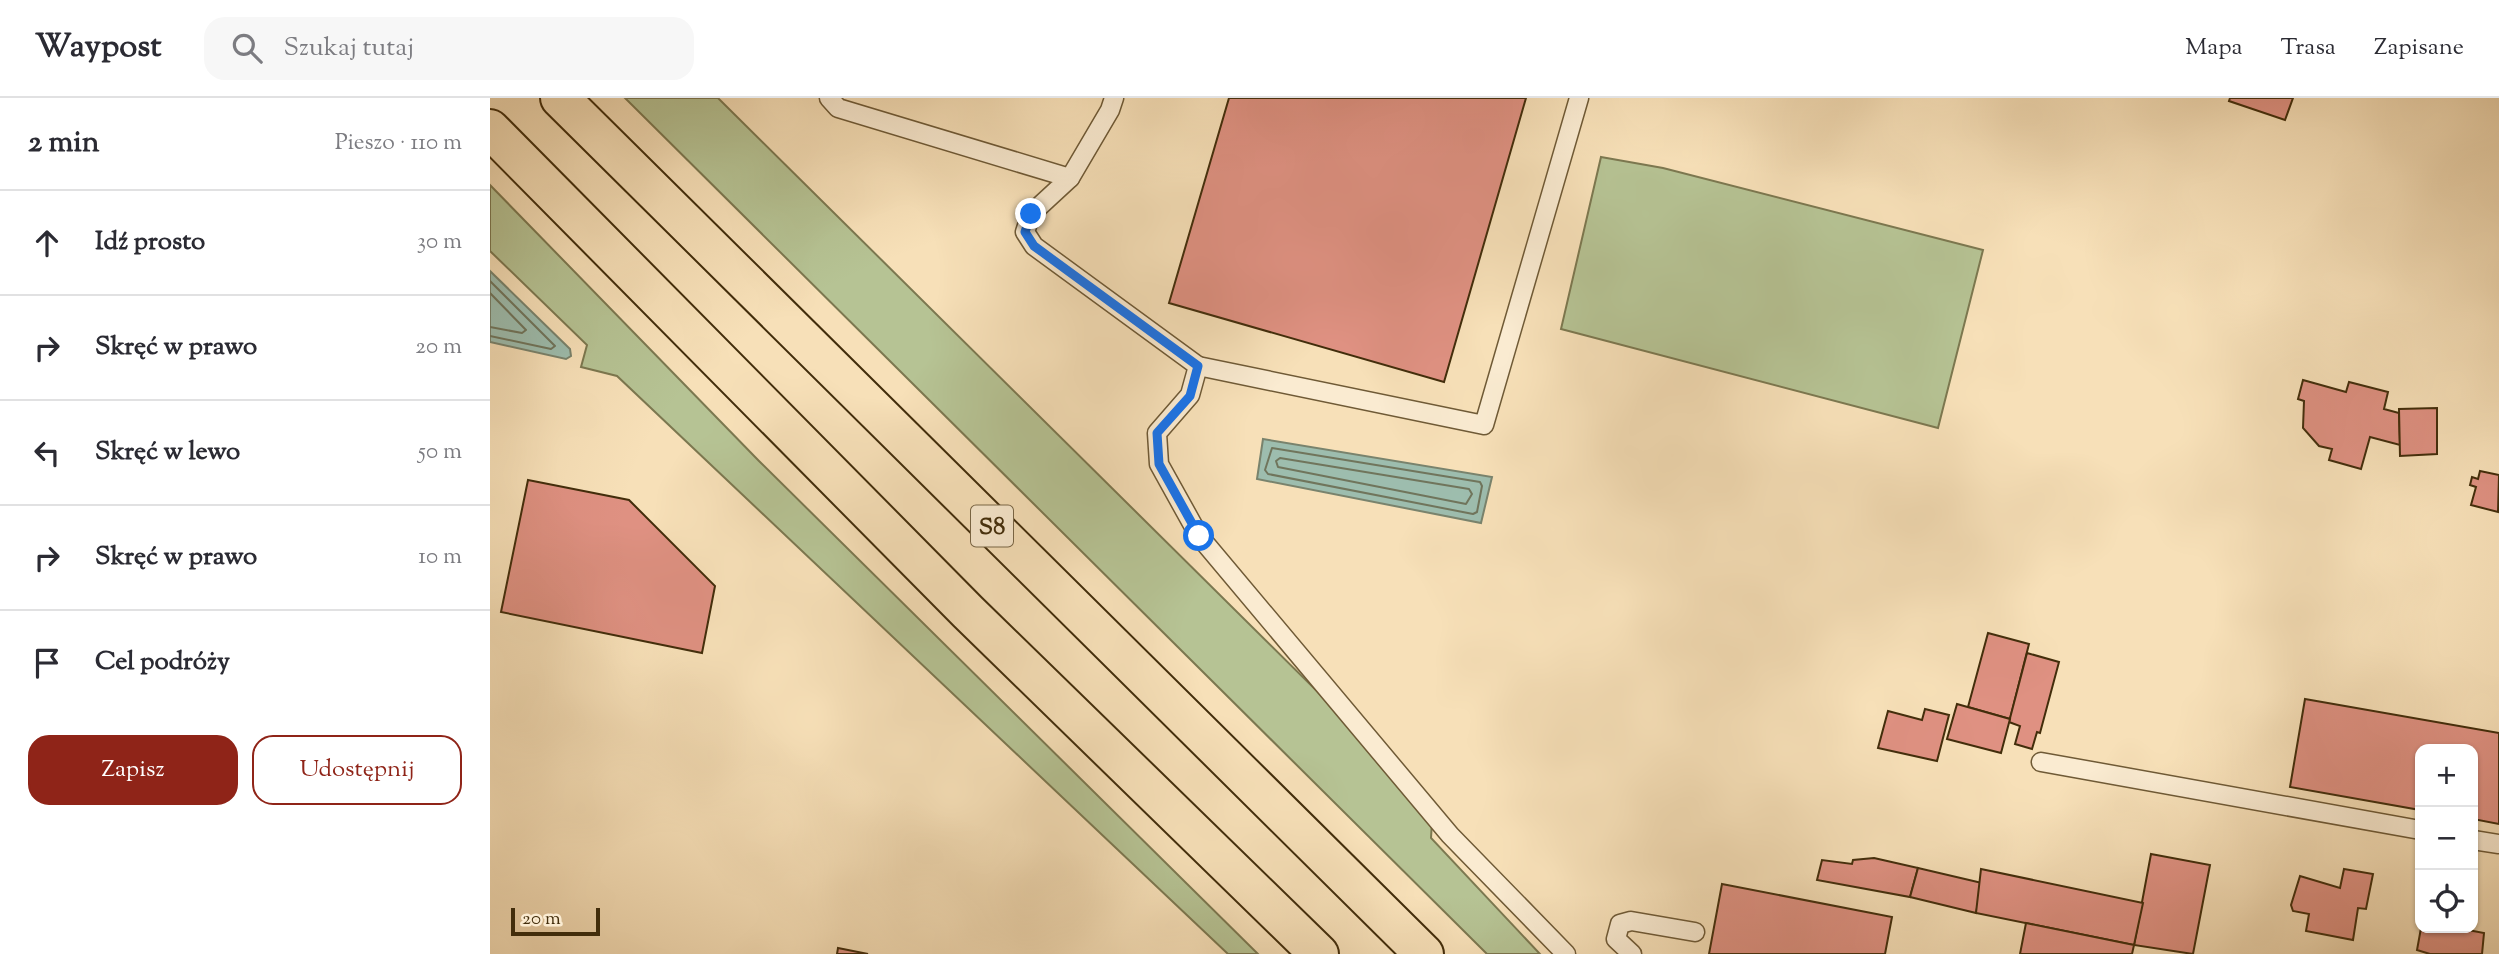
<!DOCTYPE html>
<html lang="pl">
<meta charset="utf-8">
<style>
body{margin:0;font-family:"Sorts Mill Goudy",serif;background:#f7f7f7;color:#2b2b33}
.controls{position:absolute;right:21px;bottom:21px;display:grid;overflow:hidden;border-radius:14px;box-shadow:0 2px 5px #0004}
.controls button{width:63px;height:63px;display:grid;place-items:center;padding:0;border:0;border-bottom:2px solid #e1e1e2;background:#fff;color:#2b2b33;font:35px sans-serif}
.scale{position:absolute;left:21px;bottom:18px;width:89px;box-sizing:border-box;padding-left:7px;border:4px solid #422d0b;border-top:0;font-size:19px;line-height:24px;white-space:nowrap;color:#422d0b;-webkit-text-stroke:5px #faebd1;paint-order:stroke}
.stop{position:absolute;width:21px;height:21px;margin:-16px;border:5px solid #1a73e8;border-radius:50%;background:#fff}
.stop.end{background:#1a73e8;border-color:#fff;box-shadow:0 2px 7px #0008}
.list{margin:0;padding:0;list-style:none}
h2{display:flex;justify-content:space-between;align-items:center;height:91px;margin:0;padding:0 28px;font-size:30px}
h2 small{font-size:23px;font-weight:400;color:#7c7c81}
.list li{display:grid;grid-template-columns:46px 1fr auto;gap:21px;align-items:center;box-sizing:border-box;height:105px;padding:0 28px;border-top:2px solid #e1e1e2}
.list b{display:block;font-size:26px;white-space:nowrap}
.list em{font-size:23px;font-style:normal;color:#7c7c81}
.actions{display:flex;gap:14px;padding:21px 28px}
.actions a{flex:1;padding:16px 0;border:2px solid #8f2418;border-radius:21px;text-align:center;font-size:24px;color:#8f2418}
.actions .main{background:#8f2418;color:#fff}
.icon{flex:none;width:38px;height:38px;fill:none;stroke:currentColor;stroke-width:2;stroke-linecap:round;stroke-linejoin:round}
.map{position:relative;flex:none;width:2009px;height:856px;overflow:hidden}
header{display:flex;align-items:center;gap:42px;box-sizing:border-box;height:98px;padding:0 35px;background:#fff;border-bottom:2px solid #e1e1e2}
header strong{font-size:33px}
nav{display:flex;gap:38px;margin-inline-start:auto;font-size:24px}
.search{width:490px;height:63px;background:#f7f7f7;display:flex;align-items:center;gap:18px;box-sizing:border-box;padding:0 24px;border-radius:21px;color:#7c7c81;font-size:26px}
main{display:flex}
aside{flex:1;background:#fff}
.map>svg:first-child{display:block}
</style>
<header>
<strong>Waypost</strong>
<div class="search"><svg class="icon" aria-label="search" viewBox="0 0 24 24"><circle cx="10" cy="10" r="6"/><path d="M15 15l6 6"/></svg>Szukaj tutaj</div>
<nav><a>Mapa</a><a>Trasa</a><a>Zapisane</a></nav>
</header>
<main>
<aside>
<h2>2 min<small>Pieszo · 110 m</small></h2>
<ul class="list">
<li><svg class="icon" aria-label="ahead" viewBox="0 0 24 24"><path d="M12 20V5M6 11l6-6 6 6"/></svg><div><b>Idź prosto</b></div><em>30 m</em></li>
<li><svg class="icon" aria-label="right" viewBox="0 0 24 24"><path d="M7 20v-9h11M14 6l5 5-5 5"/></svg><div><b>Skręć w prawo</b></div><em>20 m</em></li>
<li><svg class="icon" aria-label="left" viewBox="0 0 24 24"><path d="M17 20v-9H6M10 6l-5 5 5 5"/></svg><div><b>Skręć w lewo</b></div><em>50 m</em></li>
<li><svg class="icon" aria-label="right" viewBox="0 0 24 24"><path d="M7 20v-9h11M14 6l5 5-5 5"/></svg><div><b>Skręć w prawo</b></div><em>10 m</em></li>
<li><svg class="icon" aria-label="arrive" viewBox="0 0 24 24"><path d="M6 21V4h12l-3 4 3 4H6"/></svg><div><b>Cel podróży</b></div></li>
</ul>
<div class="actions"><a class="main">Zapisz</a><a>Udostępnij</a></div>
</aside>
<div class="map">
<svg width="2009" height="856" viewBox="0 0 2009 856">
<rect width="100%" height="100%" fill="#f7e0b8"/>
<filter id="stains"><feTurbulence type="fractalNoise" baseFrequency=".00286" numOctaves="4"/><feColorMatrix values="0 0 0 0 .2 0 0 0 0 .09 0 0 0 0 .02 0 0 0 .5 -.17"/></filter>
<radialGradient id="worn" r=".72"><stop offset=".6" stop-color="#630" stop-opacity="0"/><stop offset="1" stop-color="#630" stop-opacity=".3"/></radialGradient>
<g fill="#b6c394" stroke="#7c7850" stroke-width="2">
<path d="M135 0H228L943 708 941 740 1050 856H997Z"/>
<path d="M1111 59 1173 70 1493 152 1448 330 1071 231Z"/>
<path d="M0 87 269 363 768 856H738L127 278 91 269 97 247 0 153Z"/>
</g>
<g fill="#9dbdae" stroke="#79836d" stroke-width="2">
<path d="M0 173 80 251 81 258 76 261 0 244Z"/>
<path d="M773 341 1002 379 991 425 767 381Z"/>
</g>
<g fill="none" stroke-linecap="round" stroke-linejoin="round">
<g stroke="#70755c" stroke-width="2">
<path d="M0 183 65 248 61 251 0 238"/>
<path d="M0 195 36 232 32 235 0 229"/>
<path d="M782 350 990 384 992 388 987 414 983 416 778 376 775 372Z"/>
<path d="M790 360 979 391 982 396 976 406 788 369 786 363Z"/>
</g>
</g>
<g fill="#df9182" stroke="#422d0b" stroke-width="2">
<path d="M739 0H1036L954 284 679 205Z"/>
<path d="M1740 0H1803L1795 22 1739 3Z"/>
<path d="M1813 282 1856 294 1859 284 1898 294 1894 311 1909 315 1910 347 1880 339 1871 371 1839 362 1842 351 1829 348 1813 330 1814 303 1808 301Z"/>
<path d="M1947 310V356L1910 358 1909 311Z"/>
<path d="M1990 373 2009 377 2008 414 1981 407 1986 389 1980 387 1982 379 1988 381Z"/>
<path d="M38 382 139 402 225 488 212 555 11 514Z"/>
<path d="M1498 535 1539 546 1520 621 1478 609Z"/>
<path d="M1537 555 1569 564 1550 635 1547 634 1542 651 1525 646 1530 628 1519 624Z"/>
<path d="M1815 601 2009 635V726L1983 721V651H1930V712L1800 689Z"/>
<path d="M1467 606 1520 621 1511 655 1457 641Z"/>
<path d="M1435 611 1459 617 1447 663 1388 650 1398 613 1432 622Z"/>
<path d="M1661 756 1720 767 1703 856 1644 847Z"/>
<path d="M1384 760 1428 770 1420 799 1327 782 1332 762 1362 766 1363 762Z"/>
<path d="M1428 770 1492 785 1486 815 1420 799Z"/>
<path d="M1491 771 1653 805 1644 847 1486 815Z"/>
<path d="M1854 771 1883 776 1876 811 1868 810 1863 842 1816 833 1819 816 1803 813 1801 807 1810 778 1850 790Z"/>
<path d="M1232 786 1402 819 1395 856H1219Z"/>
<path d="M1536 825 1644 847 1642 856H1530Z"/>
<path d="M1931 830H1979L1978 832 1994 835 1992 856H1940L1927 852Z"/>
<path d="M348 850 378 856H347Z"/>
</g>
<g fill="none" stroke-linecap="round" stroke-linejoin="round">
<g stroke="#6f5a36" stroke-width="21">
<g id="lane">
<path d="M339 0 348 10 580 80 541 116 535 134 544 148 708 268 700 297 667 335 669 366 709 438 960 737 1076 856"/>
<path d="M580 80 620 12 624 0"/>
<path d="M708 268 994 327 1089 0"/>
<path d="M1551 664 1930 732"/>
<path d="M1983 742 2009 746"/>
<path d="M1142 856 1126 841 1130 826 1141 823 1205 834"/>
</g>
</g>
<g stroke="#422d0b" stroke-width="42">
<g id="highway">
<path d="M70 0 934 856"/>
<path d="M0 31 478 514 829 856"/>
</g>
</g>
<use href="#lane" stroke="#faebd1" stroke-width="18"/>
<use href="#highway" stroke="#f7e0b8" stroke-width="38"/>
</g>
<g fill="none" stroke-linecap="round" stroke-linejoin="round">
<path stroke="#1a73e8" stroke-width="9" d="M541 116 535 134 544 148 708 268 700 298 667 335 669 366 709 438"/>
</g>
<g text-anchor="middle" stroke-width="6" stroke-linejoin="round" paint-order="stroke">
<rect fill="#faebd1" stroke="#796646" stroke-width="2" x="481" y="407.5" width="42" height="41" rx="5"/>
<g font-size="24" font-weight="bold" fill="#422d0b">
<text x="502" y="436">S8</text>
</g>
</g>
<rect width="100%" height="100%" filter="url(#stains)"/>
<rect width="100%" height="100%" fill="url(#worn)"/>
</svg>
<div class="controls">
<button>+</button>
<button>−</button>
<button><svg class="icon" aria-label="locate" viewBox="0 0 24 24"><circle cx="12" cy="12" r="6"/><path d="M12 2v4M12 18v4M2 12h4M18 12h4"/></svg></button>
</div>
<div class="scale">20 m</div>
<div class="stop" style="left:709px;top:438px"></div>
<div class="stop end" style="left:541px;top:116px"></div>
</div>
</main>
